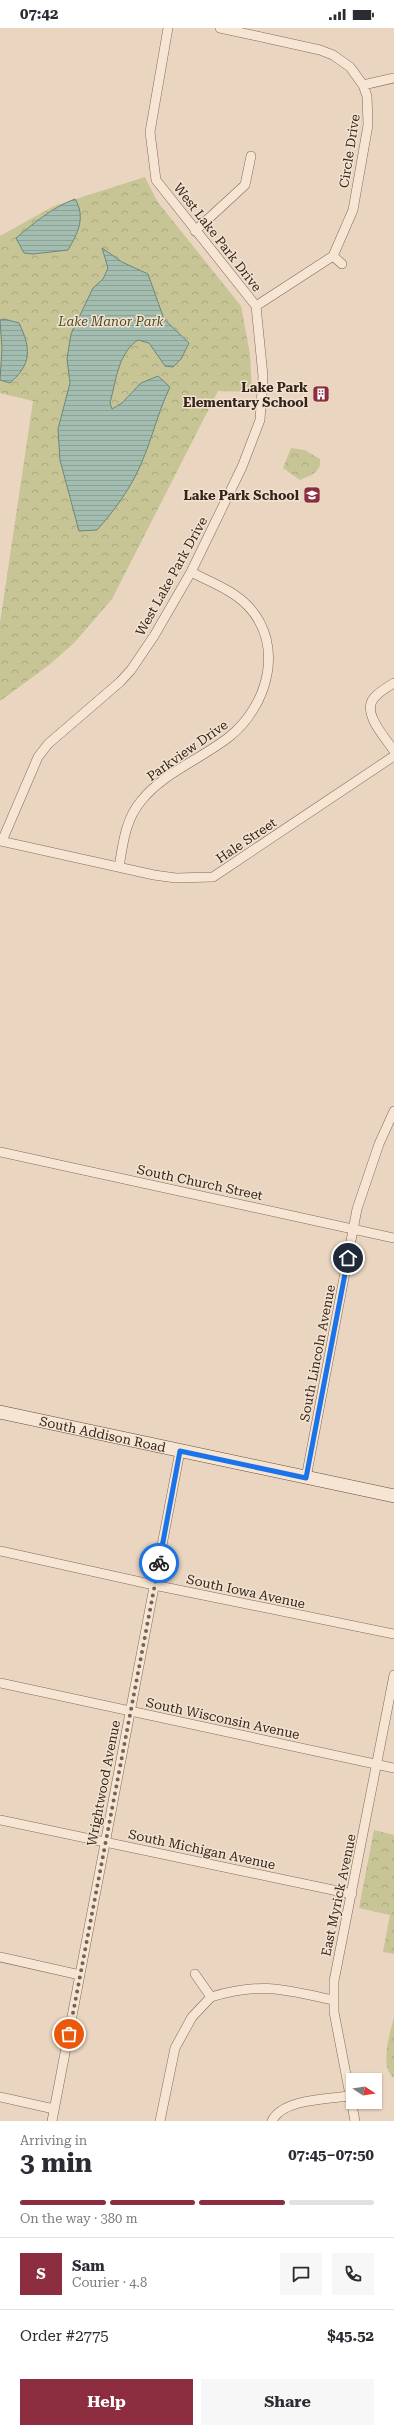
<!DOCTYPE html>
<html lang="en">
<head>
<meta charset="utf-8">
<style>
  body { margin:0; font-family:"Roboto Serif",serif; background:#f7f7f7; color:#2b2b33; height:100vh; display:flex; flex-direction:column; font-size:15px; white-space:nowrap }
  * { box-sizing:border-box; margin:0 }
  p { font-size:13px; color:#7c7c81 }
  .icon { flex:none; width:22px; height:22px; fill:none; stroke:currentColor; stroke-width:2; stroke-linecap:round; stroke-linejoin:round }
  .map { position:relative; height:2093px; overflow:hidden }
  .sheet { display:flex; flex-direction:column; background:#fff; flex:1 }
  .sheet>* { flex:none }
  .needle { width:26px; rotate:102deg }
  .tools { position:absolute; left:346px; top:2045px; display:grid; gap:8px }
  .tools a { display:grid; place-items:center; width:36px; height:36px; border-radius:0px; background:#fff; box-shadow:0 1px 3px #0004; font-size:20px }
  .pin { position:absolute; display:grid; place-items:center; width:34px; height:34px; color:#fff; margin:-17px; border:2px solid #fff; border-radius:50%; box-shadow:0 1px 4px #0007 }
  .courier { position:absolute; display:grid; place-items:center; width:40px; height:40px; margin:-20px; border:3px solid #1a73e8; border-radius:50%; background:#fff; color:#222; box-shadow:0 1px 5px #0007 }
  .overview em { font-style:normal; font-weight:700 }
  .overview div { display:flex; flex-direction:column-reverse }
  .overview { display:flex; align-items:center; justify-content:space-between; height:68px; padding:0 20px }
  h1 { font-size:26px; font-weight:700; line-height:30px }
  .bar { display:grid; grid-template-columns:repeat(4,1fr); gap:6px 4px; align-content:center; height:48px; padding:0 20px }
  .bar i { height:5px; border-radius:3px; background:#e1e1e2 }
  .bar .selected { background:#8c2e40 }
  .bar p { grid-column:span 4 }
  .line { display:flex; align-items:center; gap:10px; padding:0 20px; border-top:1px solid #e1e1e2 }
  .line div { flex:1 }
  .round { display:grid; place-items:center; flex:none; width:42px; height:42px; border-radius:0px; background:#f7f7f7 }
  .button { display:flex; gap:8px; margin-top:auto; padding:8px 20px }
  .button a { flex:1; height:46px; border-radius:0px; background:#8c2e40; color:#fff; font-size:16px; font-weight:700; line-height:46px; text-align:center }
  .button a+a { background:#f7f7f7; color:#2b2b33 }
  .status { display:flex; justify-content:space-between; align-items:center; height:28px; padding:0 20px; background:#fff; direction:ltr }
  .status svg { height:11px; fill:currentColor }
  .map>svg:first-child { display:block }
  .forest { fill:url(#forest-crowns) }
  .water { fill:url(#water-rules); stroke:#6b897c }
  .lines { fill:none; stroke-linecap:round; stroke-linejoin:round }
  .street-casing { stroke:#82685a; stroke-width:10 }
  .secondary-casing { stroke:#64493d; stroke-width:14 }
  .street { stroke:#f6e5d3; stroke-width:9 }
  .secondary { stroke:#f6e5d3; stroke-width:13 }
  .done { stroke:#736256; stroke-width:4; stroke-dasharray:0 7.2 }
  .route { stroke:#1a73e8; stroke-width:5 }
  .labels { text-anchor:middle; stroke-width:3; stroke-linejoin:round; paint-order:stroke }
  .street-label { font-size:13px; fill:#33241d; stroke:#f2e2cf }
  .park-label { font-size:13px; font-style:italic; fill:#4b4e25; stroke:#f2e2cf }
  .poi-label { font-size:13px; font-weight:bold; fill:#33241d; stroke:#f2e2cf; text-anchor:end }
</style>
</head>
<body>
<div class="status"><b>07:42</b><svg viewBox="0 0 49 12"><path d="M0 12V9h3v3zM5 12V6h3v6zM10 12V3h3v9zM15 12V0h3v12zM26 1h20v11H26zM47 4h2v5h-2z"/></svg></div>
<div class="map">
<svg width="394" height="2093" viewBox="0 0 394 2093">
  <defs>
    <pattern id="forest-crowns" width="20" height="18" patternUnits="userSpaceOnUse"><rect width="20" height="18" fill="#c7c495"/><path d="M2 6a3 3 0 1 1 6 0M12 15a3 3 0 1 1 6 0" fill="none" stroke="#aba880"/></pattern>
    <pattern id="water-rules" width="6" height="5" patternUnits="userSpaceOnUse"><rect width="6" height="5" fill="#a3bdb0"/><path d="M0 2.5h6" fill="none" stroke="#8da297"/></pattern>
  </defs>
  <rect width="100%" height="100%" fill="#ead6c0"/>
  <!-- forest -->
  <path class="forest" d="M145,149L157,173L241,278L250,326L252,364L218,363L112,571L74,615L49,637L0,673V595L33,373L0,365V208L54,178Z
    M291,420L305,422L320,431C322,444 310,448 300,452L283,440Z
    M374,1802L394,1807V1926L383,1924L390,1887L359,1880Z
    M394,1990V2050C379,2040 390,2004 394,1990Z"/>
  <!-- water -->
  <path class="water" d="M75,171C86,189 78,205 68,222L33,226L24,225L16,210C34,195 53,179 75,171Z
    M102,220L122,234L148,246L164,291L189,315L181,331L173,339L165,338L149,315L138,312C118,325 116,353 110,375L112,381L122,375L141,355L158,348L170,359C158,384 152,411 141,436C131,460 114,483 97,502L79,503L60,432L58,401L70,355L67,331L71,306L93,260L103,251L108,240Z
    M4,291L19,295C31,320 32,336 10,355L0,352L2,321L0,292Z"/>
  <g class="lines">
    <!-- street casing -->
    <g class="street-casing">
      <path id="street" d="M220,0L320,22L333,27L350,39L363,57L367,68L368,97L353,182L333,228L256,278
        M363,57L394,50
        M195,203L245,157L251,128
        M333,228L342,236
        M394,655C387,659 379,664 374,670C361,685 386,710 394,723
        M0,813L154,847L176,850L213,849L394,728
        M2,813L38,729L48,716L120,654L131,642L154,608L191,544L242,439L260,392L263,348L256,278L156,152L150,104L168,0
        M119,839C123,816 125,792 141,773C163,745 201,731 229,709C268,678 285,617 248,578C233,562 210,554 191,544
        M0,1124L394,1210
        M306,1450L357,1181L379,1116L394,1083
        M0,1523L154,1557L394,1606
        M0,1655L394,1740
        M0,1792L352,1866
        M0,1929L80,1947
        M195,1946L211,1969C262,1954 282,1961 333,1972
        M0,2069L54,2081
        M52,2093L180,1423
        M160,2093L175,2020L192,1989L211,1969
        M272,2093C282,2071 328,2071 349,2068
        M355,2093L334,1984V1953L394,1647"/>
    </g>
    <!-- secondary casing -->
    <g class="secondary-casing">
      <g id="secondary">
        <path id="s1" d="M0,1384L394,1468"/>
      </g>
    </g>
    <!-- street -->
    <use href="#street" class="street"/>
    <!-- secondary -->
    <use href="#secondary" class="secondary"/>
  </g>
  <g class="lines">
    <!-- done -->
    <path class="done" d="M69,2006L159,1535"/>
    <!-- route -->
    <path class="route" d="M159,1535L180,1423L306,1450L348,1230"/>
  </g>
  <!-- icons -->
  <defs>
    <g id="building-square" transform="scale(0.9)"><rect x="-9" y="-9" width="18" height="18" rx="4" fill="#8c2e40" stroke="#f2e2cf"/><path d="M-4-6H4V6H1V3H-1V6H-4ZM-2.5-4.3h1.7v1.8h-1.7ZM.8-4.3h1.7v1.8H.8ZM-2.5-1h1.7V.8h-1.7ZM.8-1h1.7V.8H.8Z" fill="#fff"/></g>
    <g id="school-square" transform="scale(0.9)"><rect x="-9" y="-9" width="18" height="18" rx="4" fill="#8c2e40" stroke="#f2e2cf"/><path d="M0-5L7-2L0 1L-7-2ZM-4 1L0 2.5L4 1V4Q0 6-4 4Z" fill="#fff"/></g>
  </defs>
  <g fill-rule="evenodd">
    <use href="#building-square" x="321" y="366"/>
    <use href="#school-square" x="312" y="467"/>
  </g>
  <g class="labels">
    <!-- street labels -->
    <g class="street-label">
      <text transform="translate(349 123) rotate(-81)" y="5">Circle Drive</text>
      <text transform="translate(218 209) rotate(52)" y="5">West Lake Park Drive</text>
      <text transform="translate(171 548) rotate(-61)" y="5">West Lake Park Drive</text>
      <text transform="translate(187 722) rotate(-35)" y="5">Parkview Drive</text>
      <text transform="translate(246 812) rotate(-34)" y="5">Hale Street</text>
      <text transform="translate(200 1154) rotate(12)" y="5">South Church Street</text>
      <text transform="translate(317 1325) rotate(-79)" y="5">South Lincoln Avenue</text>
      <text dy="5" stroke="none"><textPath href="#s1" startOffset="105">South Addison Road</textPath></text>
      <text transform="translate(246 1563) rotate(12)" y="5">South Iowa Avenue</text>
      <text transform="translate(223 1690) rotate(12)" y="5">South Wisconsin Avenue</text>
      <text transform="translate(103 1755) rotate(-79)" y="5">Wrightwood Avenue</text>
      <text transform="translate(202 1821) rotate(12)" y="5">South Michigan Avenue</text>
      <text transform="translate(338 1867) rotate(-78)" y="5">East Myrick Avenue</text>
    </g>
    <!-- park labels -->
    <g class="park-label">
      <text x="111" y="298">Lake Manor Park</text>
    </g>
    <!-- poi labels -->
    <g class="poi-label">
      <text x="308" y="364">Lake Park<tspan x="308" dy="15">Elementary School</tspan></text>
      <text x="299" y="472">Lake Park School</text>
    </g>
  </g>
</svg>
<div class="tools">
<a><svg class="needle" viewBox="-14 -14 28 28"><path d="M0-13l5 13h-10z" fill="#e53935"/><path d="M0 13l5-13h-10z" fill="#7c7c81"/></svg></a>
</div>
<div class="pin" style="left:69px;top:2006px;background:#ea580c"><svg class="icon" aria-label="bag" viewBox="0 0 24 24"><path d="M5 8h14l-1 12H6zM9 8a3 3 0 0 1 6 0"/></svg></div>
<div class="pin" style="left:348px;top:1230px;background:#1f2937"><svg class="icon" aria-label="home" viewBox="0 0 24 24"><path d="M3 11l9-7 9 7M6 9v11h12V9"/></svg></div>
<div class="courier" style="left:159px;top:1535px"><svg class="icon" aria-label="bike" viewBox="0 0 24 24"><circle cx="6" cy="16" r="4"/><circle cx="18" cy="16" r="4"/><path d="M6 16l4-8h5l3 8M10 8l3 8H6M13 5h3"/></svg></div>
</div>
<section class="sheet">
<div class="overview"><div><h1>3 min</h1><p>Arriving in</p></div><em>07:45–07:50</em></div>
<div class="bar"><i class="selected"></i><i class="selected"></i><i class="selected"></i><i></i><p>On the way · 380 m</p></div>
<div class="line" style="height:72px"><b class="round" style="background:#8c2e40;color:#fff">S</b><div><b>Sam</b><p>Courier · 4.8</p></div><a class="round"><svg class="icon" aria-label="chat" viewBox="0 0 24 24"><path d="M4 5h16v11H9l-5 4z"/></svg></a><a class="round"><svg class="icon" aria-label="phone" viewBox="0 0 24 24"><path d="M5 4h4l2 5-3 2q2 4 5 5l2-3 5 2v4C11 20 4 13 5 4z"/></svg></a></div>
<div class="line" style="height:52px"><div>Order #2775</div><b>$45.52</b></div>
<div class="button"><a>Help</a><a>Share</a></div>
</section>
</body>
</html>
